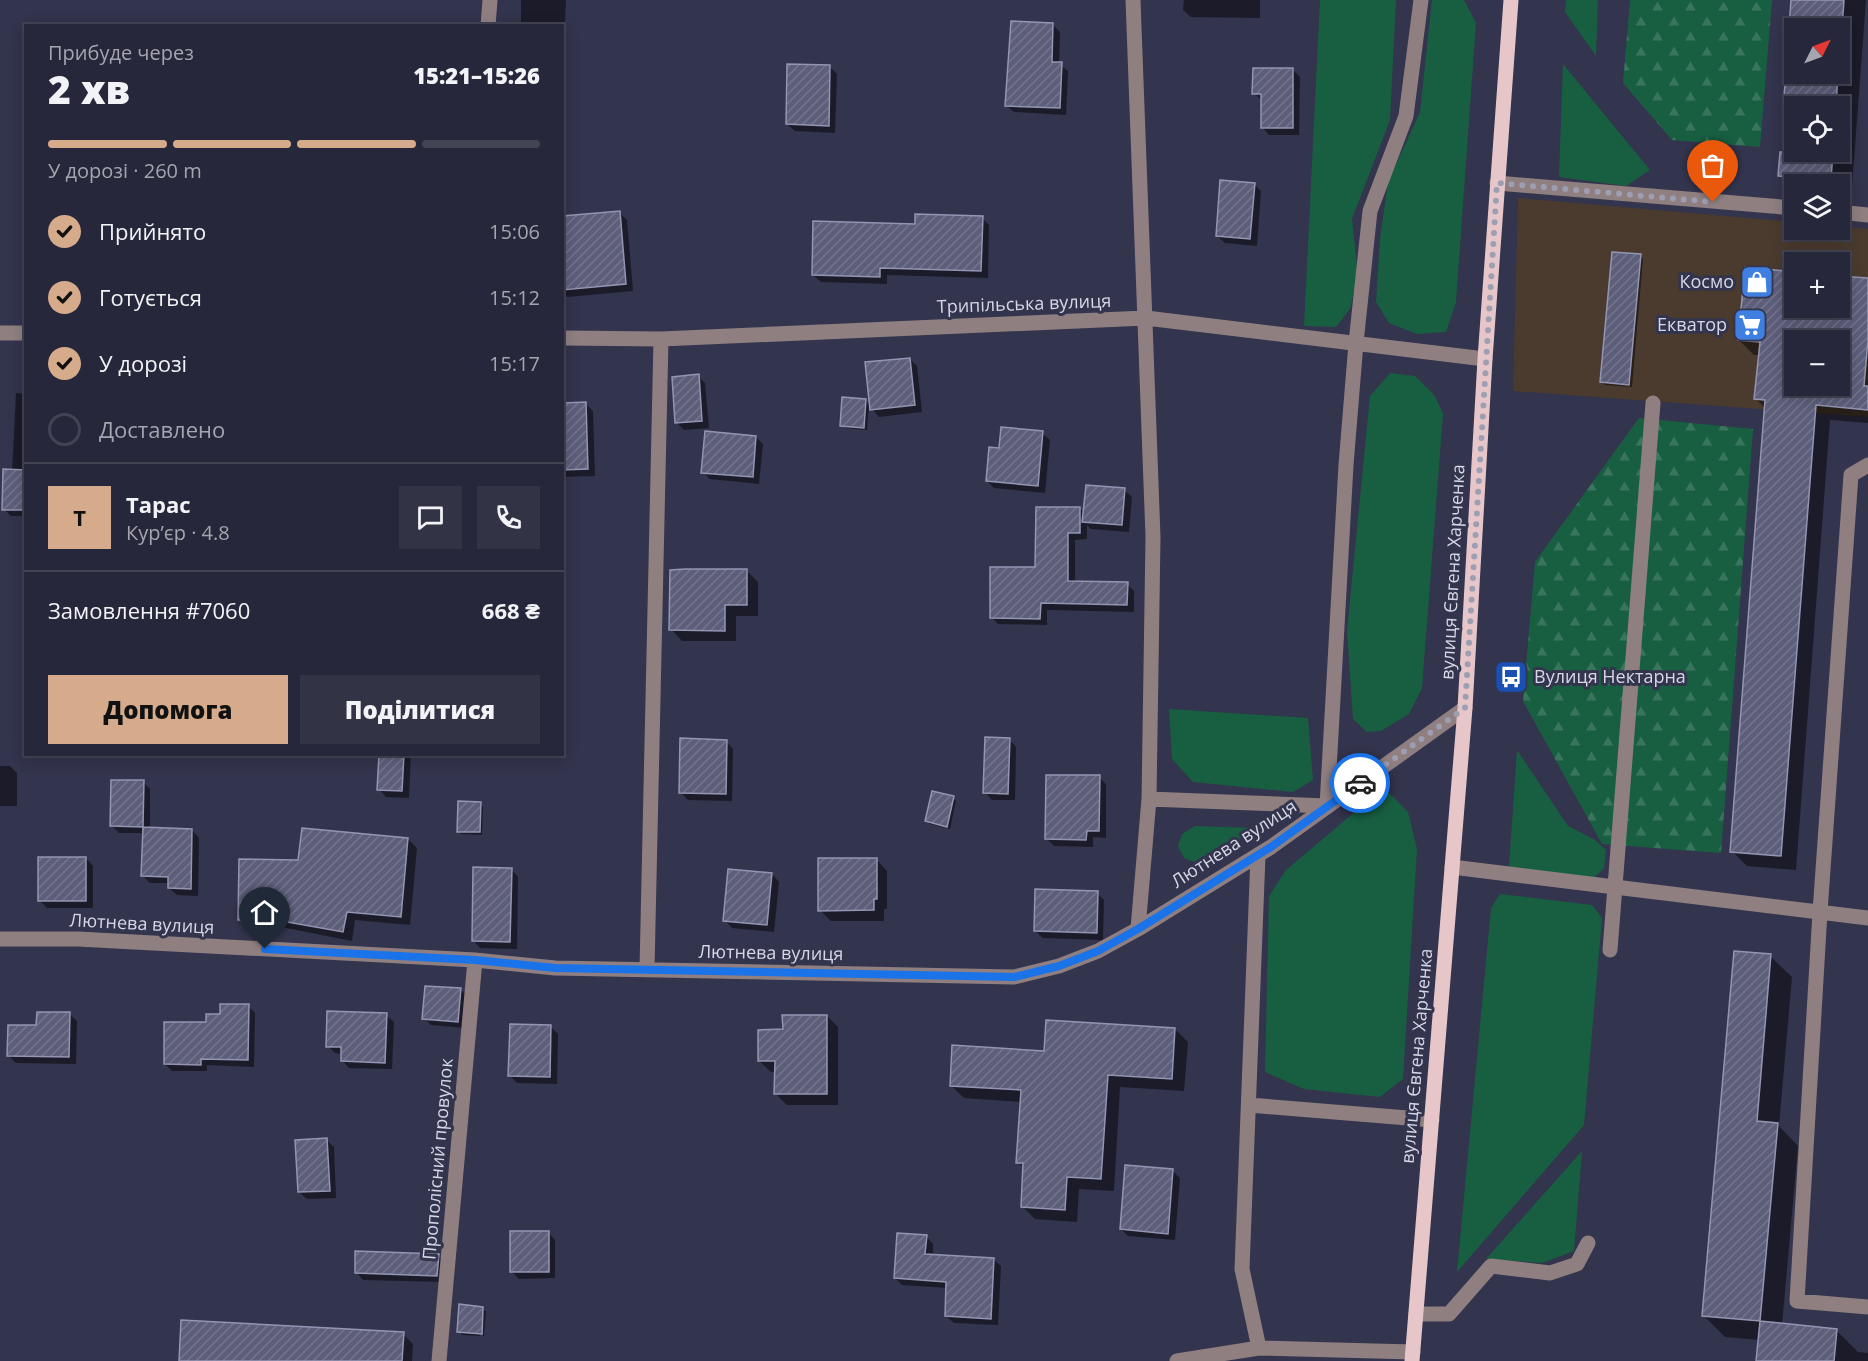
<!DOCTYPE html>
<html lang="uk">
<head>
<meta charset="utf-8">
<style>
  body { margin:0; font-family:"Open Sans",sans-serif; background:#323345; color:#f1f3f6; height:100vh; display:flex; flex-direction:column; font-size:22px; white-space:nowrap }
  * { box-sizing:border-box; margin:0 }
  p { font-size:20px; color:#a4a5af }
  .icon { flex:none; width:33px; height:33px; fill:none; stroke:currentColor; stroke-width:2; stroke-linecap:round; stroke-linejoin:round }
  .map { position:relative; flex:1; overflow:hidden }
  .drawer { position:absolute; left:24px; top:24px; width:540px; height:732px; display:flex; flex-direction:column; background:#26273a; border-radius:0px; box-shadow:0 3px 15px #0003,0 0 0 2px #424454 }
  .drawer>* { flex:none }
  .needle { width:39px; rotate:48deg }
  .tools { position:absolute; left:1784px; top:18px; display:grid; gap:12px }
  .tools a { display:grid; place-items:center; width:66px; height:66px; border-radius:0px; background:#26273a; box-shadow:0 3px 15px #0003,0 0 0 2px #424454; font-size:30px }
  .pin { position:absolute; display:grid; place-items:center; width:51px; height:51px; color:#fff; margin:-62px -26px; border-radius:50% 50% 50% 0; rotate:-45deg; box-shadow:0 0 6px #0007 }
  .pin .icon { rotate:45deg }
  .courier { position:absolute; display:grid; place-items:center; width:60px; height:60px; margin:-30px; border:4px solid #1a73e8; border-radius:50%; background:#fff; color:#222; box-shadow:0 2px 8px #0007 }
  .summary em { font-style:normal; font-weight:800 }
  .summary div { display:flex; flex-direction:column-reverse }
  .summary { display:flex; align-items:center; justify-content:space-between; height:102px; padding:0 24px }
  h1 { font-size:39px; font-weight:800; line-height:45px }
  .bar { display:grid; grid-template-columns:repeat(4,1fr); gap:9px 6px; align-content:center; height:72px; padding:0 24px }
  .bar i { height:8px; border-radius:4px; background:#424454 }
  .bar .on { background:#d6ab8b }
  .bar p { grid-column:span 4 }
  .line { display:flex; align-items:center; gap:15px; padding:0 24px; border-top:2px solid #424454 }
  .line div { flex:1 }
  .round { display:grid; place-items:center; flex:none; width:63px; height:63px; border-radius:0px; background:#323345 }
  ol { padding:0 24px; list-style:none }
  li { display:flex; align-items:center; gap:18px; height:66px }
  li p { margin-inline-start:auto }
  li .icon { padding:6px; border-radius:50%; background:#d6ab8b; color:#111; stroke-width:4 }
  li:last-child { color:#a4a5af }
  li i { width:33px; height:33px; border:3px solid #424454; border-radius:50% }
  .primary-button { display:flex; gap:12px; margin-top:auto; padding:12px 24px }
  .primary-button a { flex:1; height:69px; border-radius:0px; background:#d6ab8b; color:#111; font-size:24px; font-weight:800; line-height:69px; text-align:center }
  .primary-button a+a { background:#323345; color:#f1f3f6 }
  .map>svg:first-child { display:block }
  .commercial { fill:#4a3b2e; fill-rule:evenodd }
  .grass { fill:#185f42 }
  .forest { fill:url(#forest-firs) }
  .shadow { fill:#0007; fill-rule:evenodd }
  .building { fill:url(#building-hatch); stroke:#9395b3; stroke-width:1.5; fill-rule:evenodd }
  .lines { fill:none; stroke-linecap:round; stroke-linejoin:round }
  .minor { stroke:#8f7f80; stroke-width:15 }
  .major { stroke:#e7c6c9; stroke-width:15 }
  .done { stroke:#9d9eb1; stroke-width:6; stroke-dasharray:0 10.8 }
  .route { stroke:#1a73e8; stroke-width:8 }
  .labels { text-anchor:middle; stroke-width:6; stroke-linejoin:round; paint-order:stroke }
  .poi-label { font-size:18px; fill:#d6d7e7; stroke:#33344d; text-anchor:end }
  .street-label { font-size:18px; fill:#d6d7e7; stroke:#33344d }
</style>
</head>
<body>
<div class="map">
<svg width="1868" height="1361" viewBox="0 0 1868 1361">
  <defs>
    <pattern id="forest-firs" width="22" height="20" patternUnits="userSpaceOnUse" patternTransform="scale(1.5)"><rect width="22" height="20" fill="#185f42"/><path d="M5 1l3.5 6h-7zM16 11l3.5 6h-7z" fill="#39755d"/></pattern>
    <pattern id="building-hatch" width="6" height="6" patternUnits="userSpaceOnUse" patternTransform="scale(1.5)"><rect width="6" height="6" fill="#5d5e7a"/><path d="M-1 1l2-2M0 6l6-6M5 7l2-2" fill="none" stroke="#74748d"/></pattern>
  </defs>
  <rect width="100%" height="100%" fill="#33344d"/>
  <!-- commercial -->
  <path class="commercial" d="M1518,198L1794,222V230H1839V226L1868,229V417L1513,391ZM1794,262H1839V308H1794ZM1794,340H1839V386H1794Z"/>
  <!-- grass -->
  <path class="grass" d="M1320,0H1396L1390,120L1352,219L1358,276L1350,309L1336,327L1304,326Z
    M1432,0H1464L1476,23L1456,302L1446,332L1417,334L1389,323L1376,302L1380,239L1388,182L1420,112Z
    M1566,0H1598L1596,56L1565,12Z
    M1563,64L1650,170L1626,186L1559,177Z
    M1390,373L1415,376L1435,396L1443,414L1422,688L1409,714L1381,731L1367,732L1353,719L1347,631L1370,396Z
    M1169,709L1308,718L1313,780L1293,792L1193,782L1172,759Z
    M1517,750L1568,826L1595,840L1606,850L1604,868L1593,879L1509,867Z
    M1389,793L1408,812L1417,849L1403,1079L1380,1097L1304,1089L1265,1072L1269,896L1286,870L1375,795Z
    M1195,826L1255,828L1207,863H1197L1184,858L1178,846L1182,834Z
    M1500,894L1592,905L1602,918L1584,1125L1457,1272L1491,908Z
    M1582,1151L1574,1251L1542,1263L1486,1259Z"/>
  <!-- forest -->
  <path class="forest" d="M1630,0H1772L1760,147L1672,140L1623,83Z
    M1639,418L1753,429L1721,853L1602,844L1523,701L1535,562Z"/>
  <!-- shadow -->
  <path class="shadow" d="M521,0H566L563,61L562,26H521Z
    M1184,0H1260V18L1191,17L1183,10Z
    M1792,0H1866L1851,200L1839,199V184H1794V189L1780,175ZM1794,28H1839V74H1794ZM1794,106H1839V152H1794Z
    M437,22L473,24L475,26H437Z
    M1053,25L1060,32L1059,64L1068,71L1066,115L1014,112L1006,105Z
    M830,67L837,74L835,133L795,131L787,124Z
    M1293,70L1300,77L1299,135H1269L1262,127L1261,100L1254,93Z
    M1254,184L1261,191L1257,246L1225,243L1217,236Z
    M619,212L627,220L633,291L567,297L562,293V217Z
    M982,218L989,225L988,278L887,275V284L821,282L813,275L916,225Z
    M1640,256L1643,259L1632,387L1605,385L1602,382Z
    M1794,273V308H1839V277L1868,280V423L1830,420L1796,870L1747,866L1732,851L1766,409L1756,399L1760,355H1754L1739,340ZM1794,340H1839V386H1794Z
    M910,359L917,366L922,412L879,417L872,409Z
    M698,376L705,383L709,428L684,430L677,423Z
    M16,393L26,394V516H11L4,509L12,471Z
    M866,401L869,404L867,430L845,428L842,425Z
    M562,404H586L593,411L595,476L562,477Z
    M1042,433L1050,440L1045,493L994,488L987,481L1001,449Z
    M756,437L763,444L759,484L710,479L703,472Z
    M1124,490L1132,497L1129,532L1091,529L1087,525V539L1075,540V582L1127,584L1134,591V612L1047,610V625L998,624L991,617L1037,569L1080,509L1085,513Z
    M747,571L758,582V616H736V641H682L671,629Z
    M1009,739L1016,747L1015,800H992L985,792Z
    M726,741L733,749L732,801L688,800L680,792Z
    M380,754H411L409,798L386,797L379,789Z
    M0,766H10L17,773V806H0Z
    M1099,777L1106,784V838L1093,837V847L1054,846L1046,838Z
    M143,782L150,789V829L192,830L199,838L198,896L177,895L169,888L170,883H150L143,876L144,833H119L112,826Z
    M953,798L956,801L950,829L930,824L927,821Z
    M480,804L483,807L482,835L461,834L458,831Z
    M408,839L417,848L410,925L355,920L352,941L286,928H249L240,919L299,861Z
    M86,858L93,866V908H47L40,901Z
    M876,859L887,871V909H884V921H831L820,910Z
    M511,869L518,877L517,949L480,948L473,940Z
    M772,874L779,882L774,932L732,928L725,920Z
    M1097,893L1104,900L1103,940L1043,938L1035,931Z
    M1770,956L1792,977L1779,1126L1798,1146L1782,1325L1836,1330L1858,1352L1868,1353V1361H1758L1760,1340L1725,1337L1704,1316Z
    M461,990L468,997L465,1028L431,1025L424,1018Z
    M248,1006L255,1013L254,1067L207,1065V1071H172L165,1064L208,1023Z
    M69,1014L77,1021L76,1064L16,1063L9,1056Z
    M386,1015L394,1022L392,1069L349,1068L342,1060V1054L335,1053L328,1046Z
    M827,1016L838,1027V1105H787L776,1094V1072H771L759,1061L784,1031Z
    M551,1027L558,1034L557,1084L517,1083L510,1076Z
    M1175,1029L1188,1042L1184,1091L1120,1087L1114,1191L1079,1189L1077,1222L1035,1219L1022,1206L1025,1169L1018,1162L1021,1102L964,1098L951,1085Z
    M326,1140L334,1147L336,1198L307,1199L299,1192Z
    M1173,1171L1180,1178L1175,1240L1128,1236L1121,1229Z
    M548,1232L555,1240V1278L519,1279L511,1271Z
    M926,1236L933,1244V1256L993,1259L1001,1266L998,1325L954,1323L946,1316L948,1288L902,1285L895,1278Z
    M438,1256L445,1263L444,1282L363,1280L356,1272Z
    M460,1306L483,1309H481L480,1336L462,1335L459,1331Z
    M484,1310L486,1311L484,1336H483Z
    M403,1334L413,1344L412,1361H181Z"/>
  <!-- building -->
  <path class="building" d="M1791,0H1844L1842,28H1789Z
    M1011,21L1053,23L1052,62H1062L1060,108L1005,106Z
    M787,64L830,65L829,126L786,124Z
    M1253,68H1293V128H1261V94H1252Z
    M1786,74H1838L1836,106H1783Z
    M1780,152H1833L1831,179L1778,176Z
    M1220,180L1255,183L1250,239L1216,236Z
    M620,211L626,284L562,290V216Z
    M915,214L983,216L981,271L880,268V277L812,275L813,221L915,224Z
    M1612,252L1641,254L1629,385L1600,382Z
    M1745,267L1794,272V308H1839V276L1868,278V340L1864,386H1868V410L1816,405L1781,856L1730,852L1765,400L1754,399L1760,342L1738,340ZM1794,340H1839V386H1794Z
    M910,358L915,405L870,410L865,362Z
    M699,374L702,421L675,423L672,377Z
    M842,397L866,399L864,428L840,426Z
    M586,402L588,469L562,470V403Z
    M1001,427L1043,431L1038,486L986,481L989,447L999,448Z
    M705,431L756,436L753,477L701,473Z
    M3,469L26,470V510H2Z
    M1086,485L1125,488L1122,525L1082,522Z
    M1036,507H1080V533H1068V581L1128,582L1127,605L1041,603L1040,619L990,618V567H1035Z
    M685,569H747V605H725V631L669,630L670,570Z
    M985,737L1010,738L1008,794L983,793Z
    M680,738L727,740L726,794L679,793Z
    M379,754H404L402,791L377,790Z
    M1046,775H1100L1099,831H1087L1086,840L1045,839Z
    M111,780H144L143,827L110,826Z
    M932,791L954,796L947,827L925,821Z
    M458,801L481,802L480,832H457Z
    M143,827L192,829L191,889L168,888V877L141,876Z
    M302,828L408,838L401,917L347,912L343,932L276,920H238L239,859L298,860Z
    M38,857H86V901H38Z
    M818,858H877V899H874V910L818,911Z
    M473,867L512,868L510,942L472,941Z
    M728,869L772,873L767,925L723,921Z
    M1035,889L1098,891L1097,933L1034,931Z
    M1734,951L1771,954L1757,1121L1778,1123L1760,1321L1702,1316Z
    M425,986L461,988L458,1022L422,1019Z
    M220,1004H249L248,1060L201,1059V1065L164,1064V1022H206V1014H220Z
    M327,1011L387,1013L385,1063L341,1061V1047H326Z
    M37,1012H70L69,1057L7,1056L8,1025H36Z
    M782,1015H827V1094H774L775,1061H758V1030L783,1029Z
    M1046,1020L1175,1028L1172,1079L1108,1075L1101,1179L1067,1177L1065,1210L1021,1207L1023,1163H1016L1021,1090L950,1086L952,1045L1044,1051Z
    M510,1024L551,1025L550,1077L508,1076Z
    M327,1138L330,1191L298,1192L295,1140Z
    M1125,1165L1173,1169L1168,1234L1120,1229Z
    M510,1231H549V1272H510Z
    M897,1233L927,1235L925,1254L994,1258L991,1319L945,1316L946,1282L894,1278Z
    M355,1251L439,1254L437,1276L355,1273Z
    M459,1304L483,1307L482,1334L457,1332Z
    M181,1320L404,1332L402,1361H179Z
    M1760,1321L1837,1329L1834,1361H1756Z"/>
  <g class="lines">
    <!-- minor -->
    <path class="minor" d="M1133,0L1153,537L1149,799L1138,929
      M488,26L490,0
      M1497,183L1794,208
      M1839,212L1868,215
      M0,333H26
      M562,338L661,339L1146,318L1485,359
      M1868,465L1851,475L1820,912L1797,1301L1868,1307
      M1149,799L1327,806L1346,465L1356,343L1370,211L1406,116L1421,0
      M1258,855L1242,1269L1259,1348L1413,1352
      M1452,867L1868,918
      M0,939H78L475,960L555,968L1014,977L1059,966L1098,951L1138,929L1271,847L1465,708
      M1610,950L1653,403
      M647,969L661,339
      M1249,1105L1432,1120
      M1416,1314H1449L1491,1266L1550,1273L1577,1264L1588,1243
      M439,1361L475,960
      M1177,1361L1259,1348"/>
    <!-- major -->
    <path class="major" d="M1412,1361L1465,708L1485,359L1511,0"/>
  </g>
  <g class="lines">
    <!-- done -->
    <path class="done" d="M1360,783L1465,708L1497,183L1713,202"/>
    <!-- route -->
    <path class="route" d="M265,949L475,960L555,968L1014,977L1059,966L1098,951L1138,929L1271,847L1360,783"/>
  </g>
  <!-- icons -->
  <defs>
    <g id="shop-square" transform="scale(1.725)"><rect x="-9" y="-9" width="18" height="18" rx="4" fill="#3f7fe0" stroke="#33344d"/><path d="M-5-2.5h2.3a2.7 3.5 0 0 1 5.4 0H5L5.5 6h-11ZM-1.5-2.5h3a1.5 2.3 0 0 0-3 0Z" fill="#fff"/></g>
    <g id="supermarket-square" transform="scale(1.725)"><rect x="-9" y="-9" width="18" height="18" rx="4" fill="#3f7fe0" stroke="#33344d"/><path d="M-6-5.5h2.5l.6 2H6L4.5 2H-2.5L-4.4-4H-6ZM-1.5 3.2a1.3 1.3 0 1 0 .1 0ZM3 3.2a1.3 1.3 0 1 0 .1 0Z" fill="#fff"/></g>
    <g id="bus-square" transform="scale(1.725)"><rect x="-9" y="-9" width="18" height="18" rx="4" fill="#1a4fb4" stroke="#33344d"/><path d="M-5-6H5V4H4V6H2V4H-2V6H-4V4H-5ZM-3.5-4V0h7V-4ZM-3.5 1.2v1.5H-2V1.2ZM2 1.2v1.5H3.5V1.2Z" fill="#fff"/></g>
  </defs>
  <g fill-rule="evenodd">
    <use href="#shop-square" x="1757" y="282"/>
    <use href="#supermarket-square" x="1750" y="325"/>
    <use href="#bus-square" x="1511" y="677"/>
  </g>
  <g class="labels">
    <!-- poi labels -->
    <g class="poi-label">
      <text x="1734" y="288">Космо</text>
      <text x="1727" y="331">Екватор</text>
      <text x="1534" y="683" text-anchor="start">Вулиця Нектарна</text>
    </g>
    <!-- street labels -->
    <g class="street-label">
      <text transform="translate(1024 304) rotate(-2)" y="6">Трипільська вулиця</text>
      <text transform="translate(1453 572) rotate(-87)" y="6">вулиця Євгена Харченка</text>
      <text transform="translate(1234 844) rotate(-33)" y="6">Лютнева вулиця</text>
      <text transform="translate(142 924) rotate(3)" y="6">Лютнева вулиця</text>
      <text transform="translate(771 953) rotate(1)" y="6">Лютнева вулиця</text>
      <text transform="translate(1417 1056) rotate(-85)" y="6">вулиця Євгена Харченка</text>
      <text transform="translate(438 1159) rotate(-85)" y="6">Прополісний провулок</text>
    </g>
  </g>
</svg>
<div class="tools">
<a><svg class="needle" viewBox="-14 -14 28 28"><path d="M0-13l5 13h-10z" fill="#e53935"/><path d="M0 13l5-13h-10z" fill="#a4a5af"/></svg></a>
<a><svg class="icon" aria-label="locate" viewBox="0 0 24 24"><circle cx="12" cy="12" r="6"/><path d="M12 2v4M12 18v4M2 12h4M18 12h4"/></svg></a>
<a><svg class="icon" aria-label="layers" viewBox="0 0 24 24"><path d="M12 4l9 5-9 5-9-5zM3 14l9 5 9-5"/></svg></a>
<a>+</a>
<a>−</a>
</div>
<div class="pin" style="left:1713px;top:202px;background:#ea580c"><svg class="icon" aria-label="bag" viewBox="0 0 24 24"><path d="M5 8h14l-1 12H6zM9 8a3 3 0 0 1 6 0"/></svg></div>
<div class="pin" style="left:265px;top:949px;background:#1f2937"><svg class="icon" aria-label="home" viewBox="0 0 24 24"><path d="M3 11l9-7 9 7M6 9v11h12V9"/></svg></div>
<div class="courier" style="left:1360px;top:783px"><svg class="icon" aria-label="car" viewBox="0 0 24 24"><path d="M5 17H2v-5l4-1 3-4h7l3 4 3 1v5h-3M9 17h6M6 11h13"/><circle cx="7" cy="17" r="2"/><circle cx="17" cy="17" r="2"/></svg></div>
<section class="drawer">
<div class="summary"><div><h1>2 хв</h1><p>Прибуде через</p></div><em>15:21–15:26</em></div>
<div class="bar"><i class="on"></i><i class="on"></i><i class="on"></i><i></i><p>У дорозі · 260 m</p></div>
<ol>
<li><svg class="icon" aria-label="check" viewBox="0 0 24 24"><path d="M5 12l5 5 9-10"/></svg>Прийнято<p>15:06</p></li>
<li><svg class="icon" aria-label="check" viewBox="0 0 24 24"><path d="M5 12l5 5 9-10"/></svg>Готується<p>15:12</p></li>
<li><svg class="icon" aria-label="check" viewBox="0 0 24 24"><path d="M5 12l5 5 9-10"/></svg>У дорозі<p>15:17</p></li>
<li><i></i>Доставлено</li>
</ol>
<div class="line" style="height:108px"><b class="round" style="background:#d6ab8b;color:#111">Т</b><div><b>Тарас</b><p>Кур’єр · 4.8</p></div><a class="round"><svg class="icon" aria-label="chat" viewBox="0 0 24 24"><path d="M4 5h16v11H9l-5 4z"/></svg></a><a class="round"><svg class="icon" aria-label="phone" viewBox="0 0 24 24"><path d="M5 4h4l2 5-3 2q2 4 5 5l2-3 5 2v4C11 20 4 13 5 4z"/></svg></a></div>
<div class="line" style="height:78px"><div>Замовлення #7060</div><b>668 ₴</b></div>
<div class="primary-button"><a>Допомога</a><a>Поділитися</a></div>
</section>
</div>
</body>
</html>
